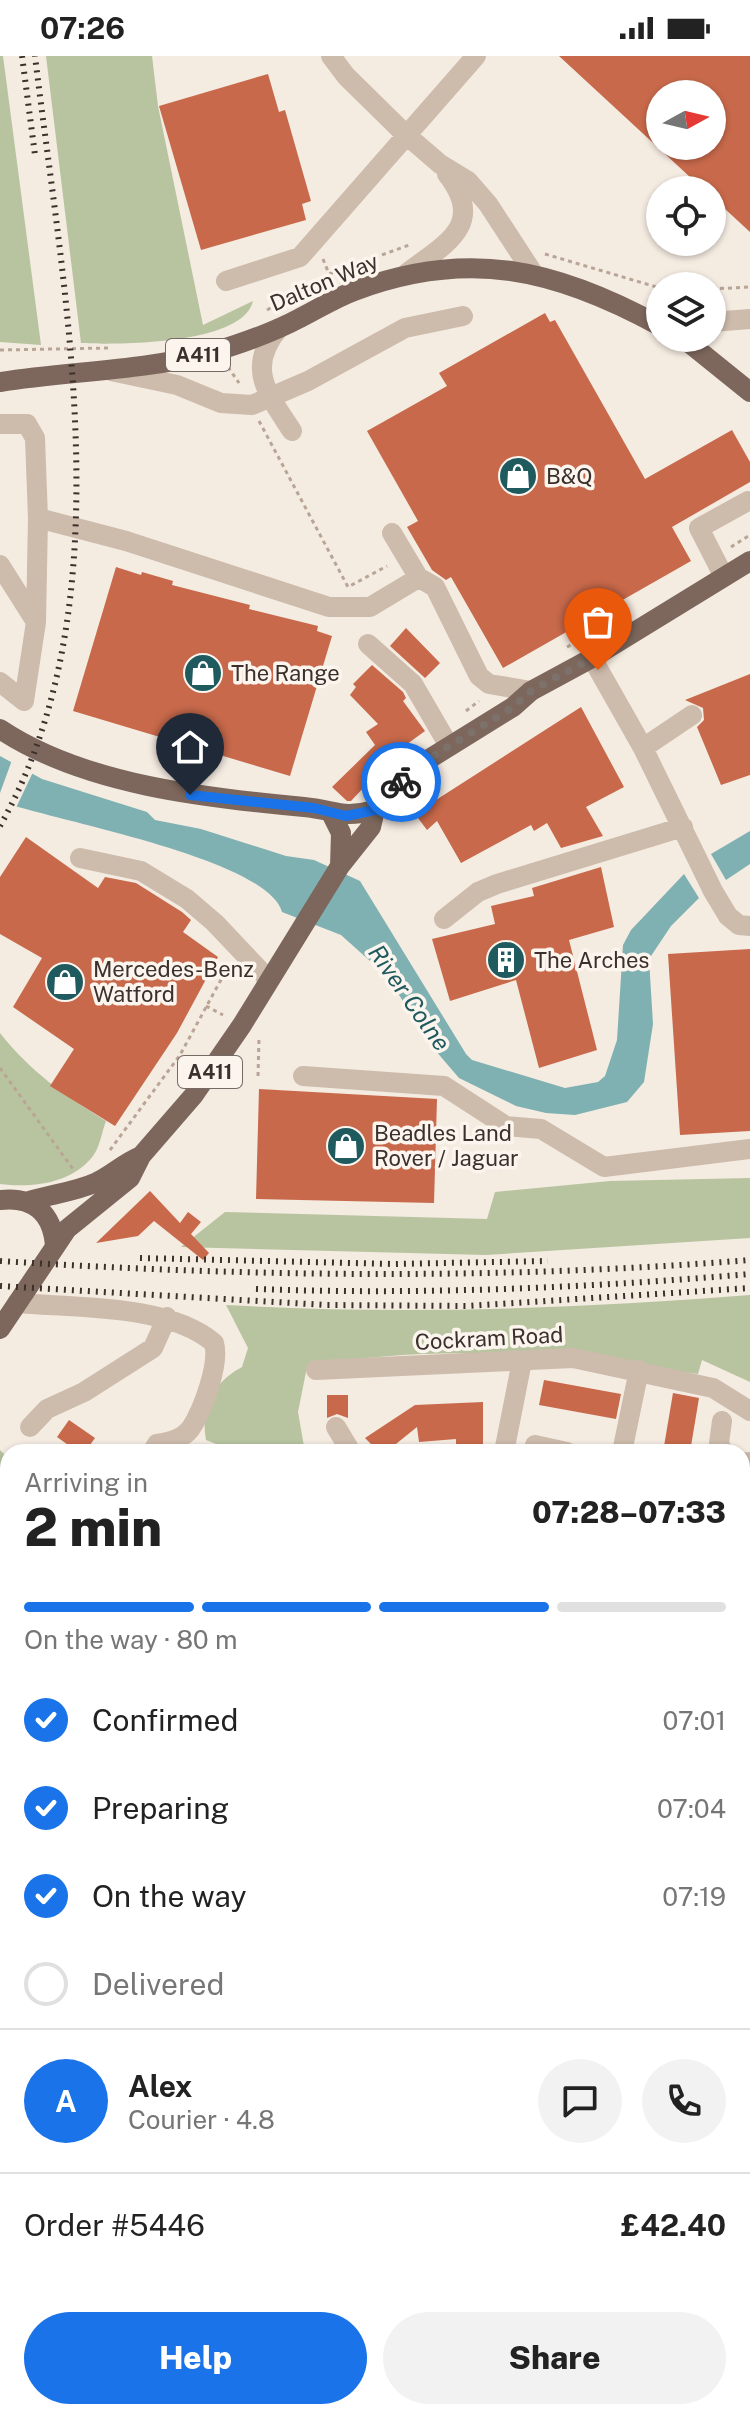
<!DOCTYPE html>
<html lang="en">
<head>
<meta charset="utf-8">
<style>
  body { margin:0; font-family:"Public Sans",sans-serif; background:#f2f2f2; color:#222; height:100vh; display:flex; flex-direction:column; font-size:30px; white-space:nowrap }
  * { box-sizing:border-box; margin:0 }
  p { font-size:26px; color:#767676 }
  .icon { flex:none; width:44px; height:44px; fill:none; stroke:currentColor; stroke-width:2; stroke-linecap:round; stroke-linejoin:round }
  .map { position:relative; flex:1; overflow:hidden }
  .details { position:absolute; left:0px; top:1388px; width:750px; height:976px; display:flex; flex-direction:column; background:#fff; border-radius:24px 24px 0 0; box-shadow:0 2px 6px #0004 }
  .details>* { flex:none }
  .needle { width:52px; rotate:82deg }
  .tools { position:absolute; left:646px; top:24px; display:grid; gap:16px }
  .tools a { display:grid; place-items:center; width:80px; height:80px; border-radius:50%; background:#fff; box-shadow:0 2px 6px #0004; font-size:40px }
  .pin { position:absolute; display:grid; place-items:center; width:68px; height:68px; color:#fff; margin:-82px -34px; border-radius:50% 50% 50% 0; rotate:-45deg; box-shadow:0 0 8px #0007 }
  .pin .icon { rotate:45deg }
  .courier { position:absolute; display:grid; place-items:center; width:80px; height:80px; margin:-40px; border:6px solid #1a73e8; border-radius:50%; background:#fff; color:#222; box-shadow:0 2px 10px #0007 }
  .overview em { font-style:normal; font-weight:800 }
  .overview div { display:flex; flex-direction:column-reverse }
  .overview { display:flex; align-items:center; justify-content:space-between; height:136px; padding:0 24px }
  h1 { font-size:52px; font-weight:800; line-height:60px }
  .bar { display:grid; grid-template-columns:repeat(4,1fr); gap:12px 8px; align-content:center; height:96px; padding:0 24px }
  .bar i { height:10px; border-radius:6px; background:#e0e0e0 }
  .bar .current { background:#1a73e8 }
  .bar p { grid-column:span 4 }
  .line { display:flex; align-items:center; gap:20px; padding:0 24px; border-top:2px solid #e0e0e0 }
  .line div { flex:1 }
  .round { display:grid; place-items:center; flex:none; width:84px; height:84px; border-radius:42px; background:#f2f2f2 }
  ol { padding:0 24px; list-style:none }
  li { display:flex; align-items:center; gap:24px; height:88px }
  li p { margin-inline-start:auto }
  li .icon { padding:8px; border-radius:50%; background:#1a73e8; color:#fff; stroke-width:4 }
  li:last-child { color:#767676 }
  li i { width:44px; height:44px; border:4px solid #e0e0e0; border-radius:50% }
  .button { display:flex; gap:16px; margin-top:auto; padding:16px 24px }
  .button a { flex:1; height:92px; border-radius:48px; background:#1a73e8; color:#fff; font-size:32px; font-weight:800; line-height:92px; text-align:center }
  .button a+a { background:#f2f2f2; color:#222 }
  .status { display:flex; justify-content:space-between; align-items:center; height:56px; padding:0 40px; background:#fff; direction:ltr }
  .status svg { height:22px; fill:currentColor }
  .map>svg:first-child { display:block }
  .green { fill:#b8c4a0 }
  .water { fill:#7fb0b2 }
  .pier { fill:#f4ebe1 }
  .building { fill:#c8694b; fill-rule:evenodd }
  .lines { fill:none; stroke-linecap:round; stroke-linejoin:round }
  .path { stroke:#b9a596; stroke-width:3; stroke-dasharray:4 4; stroke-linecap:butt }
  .minor { stroke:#cdbbac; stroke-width:20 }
  .major { stroke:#7d675c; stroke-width:20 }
  .rail { stroke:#3b302b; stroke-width:6; stroke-dasharray:2 6; stroke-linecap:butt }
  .done { stroke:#7c716b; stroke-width:8; stroke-dasharray:0 14.4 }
  .route { stroke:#1a73e8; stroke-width:10 }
  .labels { text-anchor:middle; stroke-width:7; stroke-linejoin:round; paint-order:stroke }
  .shield { fill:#fbf5ee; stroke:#756b66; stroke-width:2 }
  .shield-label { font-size:20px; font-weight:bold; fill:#3b302b }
  .street-label { font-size:22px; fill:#3b302b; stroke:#fbf5ee }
  .poi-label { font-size:22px; fill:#3b302b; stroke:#fbf5ee; text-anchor:start }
  .water-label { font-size:24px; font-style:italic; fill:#1f5a5e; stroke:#fbf5ee }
</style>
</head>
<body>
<div class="status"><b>07:26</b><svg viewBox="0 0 49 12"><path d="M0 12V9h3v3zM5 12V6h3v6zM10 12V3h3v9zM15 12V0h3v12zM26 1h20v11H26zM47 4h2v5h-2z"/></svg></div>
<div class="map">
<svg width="750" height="2364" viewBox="0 0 750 2364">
  <rect width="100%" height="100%" fill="#f4ebe1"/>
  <!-- green -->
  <path class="green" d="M0,0H3L41,289L0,286Z
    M46,0H152L158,50L203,269L253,245C243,289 116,289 81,287Z
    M0,977C31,1016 64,1039 106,1065C102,1075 100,1091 93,1100C71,1128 32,1132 0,1128Z
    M750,1122V1182L486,1199L181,1191L225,1156L487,1163L495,1136L610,1125Z
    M750,1239V1326L702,1304L698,1318C569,1299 436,1286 307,1311L298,1356L305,1396H236L206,1384C200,1351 214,1326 242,1311L248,1292L226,1249C402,1259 575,1253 750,1239Z
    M0,1394L8,1402V1487L0,1481Z"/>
  <!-- water -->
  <path class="water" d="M0,700L42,723L147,756L155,764L201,773L286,800L314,804L360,825L466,998L472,1004L565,1032L598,1026L605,1020L617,984L623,889L631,874L684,818L699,842L671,870L649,903L653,968L644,1026L627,1046L575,1059L546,1057L516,1050L459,1022L429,987L388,921L341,879L282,856C267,802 54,765 0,745Z
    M750,775V808L726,824L711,798Z"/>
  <!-- pier -->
  <path class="pier" d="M12,704L34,714L15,754L0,749V737Z"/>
  <!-- building -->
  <path class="building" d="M559,0H750V176L712,141V134H704ZM660,38H712V90H660Z
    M268,18L279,56L285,54L311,145L302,148L306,164L201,194L159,50Z
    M545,257L550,266L555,264L645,423L732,374L750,406V426L672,471L691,505L503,612L451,521L446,524L432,514L407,471L418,465L367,375L447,330L439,317Z
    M116,511L141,519L142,516L173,525L172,529L250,549L249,553L318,570L317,575L332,580L290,720L73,655Z
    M406,572L440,607L425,622L390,590Z
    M372,609L403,636L406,642L403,645L425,675L381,707L384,710L351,745H347L332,731L375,689L366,676L378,668L350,639L356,631L353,628Z
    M750,618V719L721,729L697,671L704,664L703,652L685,644Z
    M581,651L624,731L586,751L603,780L561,792L547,767L534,775L531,769L461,807L437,765L427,774L409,750L427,734L436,744Z
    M26,781L98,832L105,821L136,827L182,856L191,864L183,876L218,901L177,977L115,1070L50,1030L74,993L13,951L42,902L0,878V821Z
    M601,811L614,871L569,884L597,994L539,1012L516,924L450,945L432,883L495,868L491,850L534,840L532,832Z
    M750,893V1075L680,1079L668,898Z
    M259,1033L437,1043L434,1147L256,1143Z
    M150,1135L180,1167L188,1156L201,1166L191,1178L209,1197L203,1204L154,1165L138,1180L96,1187Z
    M544,1324L621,1338L616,1363L539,1349Z
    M673,1337L699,1342L690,1396H663Z
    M327,1339H348V1362L337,1358L327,1362Z
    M483,1346V1396H456V1383L419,1386L417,1371L386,1396H379L365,1382L415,1349Z
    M69,1364L95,1382L85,1396H78L57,1381Z"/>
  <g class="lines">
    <!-- path -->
    <path class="path" d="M545,198L660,232
      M323,203L329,218
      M712,233L750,231
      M267,254L329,218L412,188
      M0,294L108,292
      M228,311L239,327
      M259,365L348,531L387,510
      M731,491L750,479
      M567,591L589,579
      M466,655L479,645
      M206,950L223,959
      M0,1012L73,1113
      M258,1020L259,982
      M110,1094L180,999L229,909
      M0,1877H5"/>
    <!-- minor -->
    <path class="minor" d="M331,0L346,20L404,77L440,108L468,125L488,148L533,217
      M407,217C445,188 487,169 447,118
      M226,225L300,201L476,0
      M712,266L750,263
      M279,272C245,312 268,338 292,375
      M111,315L177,329L221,347L252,349L308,325L405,272L463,260
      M0,368H27L35,382L38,462L126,485L329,551H370L415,524H423L435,531L479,620L489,628L531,635
      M392,477L420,524
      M0,509L36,566
      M723,519L699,472L748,445
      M368,588L413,628L449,690
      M592,602L643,692L713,835L728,860L739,869L750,870
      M0,626L24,645L36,566L38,462
      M643,692L692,659
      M80,802L141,815L187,843L215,867L269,924
      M444,863L478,836L497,828L683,771
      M303,1020L444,1030L506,1070L541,1073L604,1111L750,1093
      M17,1247C76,1252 169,1248 214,1287C220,1307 203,1354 191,1372C183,1383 170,1386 157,1388L152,1396
      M316,1314L573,1302L713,1332L750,1355
      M722,1365L719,1387L723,1396
      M30,1371L47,1353L84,1336L153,1292L167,1261
      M336,1371L351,1396
      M535,1389L567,1396
      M504,1396L522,1305
      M622,1396L639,1314
      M742,1407L750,1406
      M742,1703L750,1687
      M742,2113L750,2095
      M742,2269L750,2273
      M47,2364L82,2356
      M263,2364L269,2356
      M511,2364L515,2356"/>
    <!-- major -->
    <path class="major" d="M683,282L750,336
      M0,326C69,315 142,315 210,297C240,288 272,277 300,262C318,253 335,242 354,235C468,192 556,213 660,270
      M0,673C84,729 206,742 304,751C336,754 341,763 375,754
      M331,757L341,777L340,810
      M0,1144C33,1140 53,1157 55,1191
      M29,1145C52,1138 75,1136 97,1126C113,1118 124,1107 141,1100
      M0,1273L67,1173L130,1122L141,1100L193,1040L242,969L340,810L371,771L375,754L397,730L421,708L513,651L531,635L592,602L750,505
      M0,1696L8,1698
      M742,1920L750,1921
      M0,2270L8,2304
      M21,2356L22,2364"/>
    <!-- rail -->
    <path class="rail" d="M22,0L35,99
      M0,770C127,546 64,243 35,0
      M140,1202L394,1208L548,1205
      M0,1205C251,1221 499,1224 750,1204
      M0,1230L327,1249L467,1250L750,1232
      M256,1233C420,1239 586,1232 750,1218"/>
  </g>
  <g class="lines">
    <!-- done -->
    <path class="done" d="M401,726L435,699L513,651L531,635L592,602L598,614"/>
    <!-- route -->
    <path class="route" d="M190,739L314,752L346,760L375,754L401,726"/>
  </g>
  <!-- icons -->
  <defs>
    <g id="shop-disc" transform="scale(2)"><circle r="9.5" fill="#1f5a5e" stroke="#fbf5ee"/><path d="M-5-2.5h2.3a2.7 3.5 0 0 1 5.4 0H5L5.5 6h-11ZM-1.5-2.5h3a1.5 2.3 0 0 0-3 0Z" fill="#fff"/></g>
    <g id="building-disc" transform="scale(2)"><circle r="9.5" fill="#1f5a5e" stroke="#fbf5ee"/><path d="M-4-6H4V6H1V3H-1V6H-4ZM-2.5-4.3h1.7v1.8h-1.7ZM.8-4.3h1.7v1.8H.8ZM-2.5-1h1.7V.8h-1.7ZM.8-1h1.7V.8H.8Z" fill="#fff"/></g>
  </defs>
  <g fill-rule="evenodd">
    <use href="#shop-disc" x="518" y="420"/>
    <use href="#shop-disc" x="203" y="617"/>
    <use href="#building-disc" x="506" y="904"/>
    <use href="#shop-disc" x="65" y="926"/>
    <use href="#shop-disc" x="346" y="1090"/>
  </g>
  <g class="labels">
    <!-- shield labels -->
    <g class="shield">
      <rect x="166" y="283" width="64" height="32" rx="6"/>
      <rect x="178" y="1000" width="64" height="32" rx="6"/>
    </g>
    <g class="shield-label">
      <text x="198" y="306">A411</text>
      <text x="210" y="1023">A411</text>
    </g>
    <!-- street labels -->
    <g class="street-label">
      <text transform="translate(324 226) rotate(-23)" y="8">Dalton Way</text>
      <text transform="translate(489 1282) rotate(-3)" y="8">Cockram Road</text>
    </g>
    <!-- poi labels -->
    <g class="poi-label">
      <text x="546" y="428">B&amp;Q</text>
      <text x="231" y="625">The Range</text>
      <text x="534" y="912">The Arches</text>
      <text x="93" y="921">Mercedes-Benz<tspan x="93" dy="25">Watford</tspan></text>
      <text x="374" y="1085">Beadles Land<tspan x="374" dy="25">Rover / Jaguar</tspan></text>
    </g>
    <!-- water labels -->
    <g class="water-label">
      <text transform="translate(409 942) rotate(55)" y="8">River Colne</text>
    </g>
  </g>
</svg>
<div class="tools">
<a><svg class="needle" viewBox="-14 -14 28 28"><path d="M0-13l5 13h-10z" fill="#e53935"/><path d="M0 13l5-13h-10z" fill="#767676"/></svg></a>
<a><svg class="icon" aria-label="locate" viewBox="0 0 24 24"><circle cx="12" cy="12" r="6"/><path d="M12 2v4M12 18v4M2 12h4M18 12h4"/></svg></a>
<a><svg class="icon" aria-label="layers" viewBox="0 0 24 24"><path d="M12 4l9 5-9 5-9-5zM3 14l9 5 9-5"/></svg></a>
</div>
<div class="pin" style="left:598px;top:614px;background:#ea580c"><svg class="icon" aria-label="bag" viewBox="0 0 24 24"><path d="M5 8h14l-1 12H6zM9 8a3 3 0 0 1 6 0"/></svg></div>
<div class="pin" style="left:190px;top:739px;background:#1f2937"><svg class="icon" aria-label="home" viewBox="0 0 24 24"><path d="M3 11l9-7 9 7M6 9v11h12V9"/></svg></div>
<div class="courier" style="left:401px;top:726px"><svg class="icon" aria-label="bike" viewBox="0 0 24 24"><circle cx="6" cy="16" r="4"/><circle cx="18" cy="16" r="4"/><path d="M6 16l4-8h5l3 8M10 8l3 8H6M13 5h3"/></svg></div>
<section class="details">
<div class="overview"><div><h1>2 min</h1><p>Arriving in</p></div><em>07:28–07:33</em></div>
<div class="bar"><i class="current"></i><i class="current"></i><i class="current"></i><i></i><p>On the way · 80 m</p></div>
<ol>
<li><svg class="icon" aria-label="check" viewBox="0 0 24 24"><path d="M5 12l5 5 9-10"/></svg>Confirmed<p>07:01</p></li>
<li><svg class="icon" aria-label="check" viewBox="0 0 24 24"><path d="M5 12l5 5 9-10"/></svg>Preparing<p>07:04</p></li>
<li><svg class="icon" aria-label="check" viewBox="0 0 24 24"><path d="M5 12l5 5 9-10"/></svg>On the way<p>07:19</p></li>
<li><i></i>Delivered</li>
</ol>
<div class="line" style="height:144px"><b class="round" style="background:#1a73e8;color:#fff">A</b><div><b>Alex</b><p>Courier · 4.8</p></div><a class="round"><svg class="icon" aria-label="chat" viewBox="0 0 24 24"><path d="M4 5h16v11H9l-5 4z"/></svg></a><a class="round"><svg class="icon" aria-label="phone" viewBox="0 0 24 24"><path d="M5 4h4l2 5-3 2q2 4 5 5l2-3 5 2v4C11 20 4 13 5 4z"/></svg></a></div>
<div class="line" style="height:104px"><div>Order #5446</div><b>£42.40</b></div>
<div class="button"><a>Help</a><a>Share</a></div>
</section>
</div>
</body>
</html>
